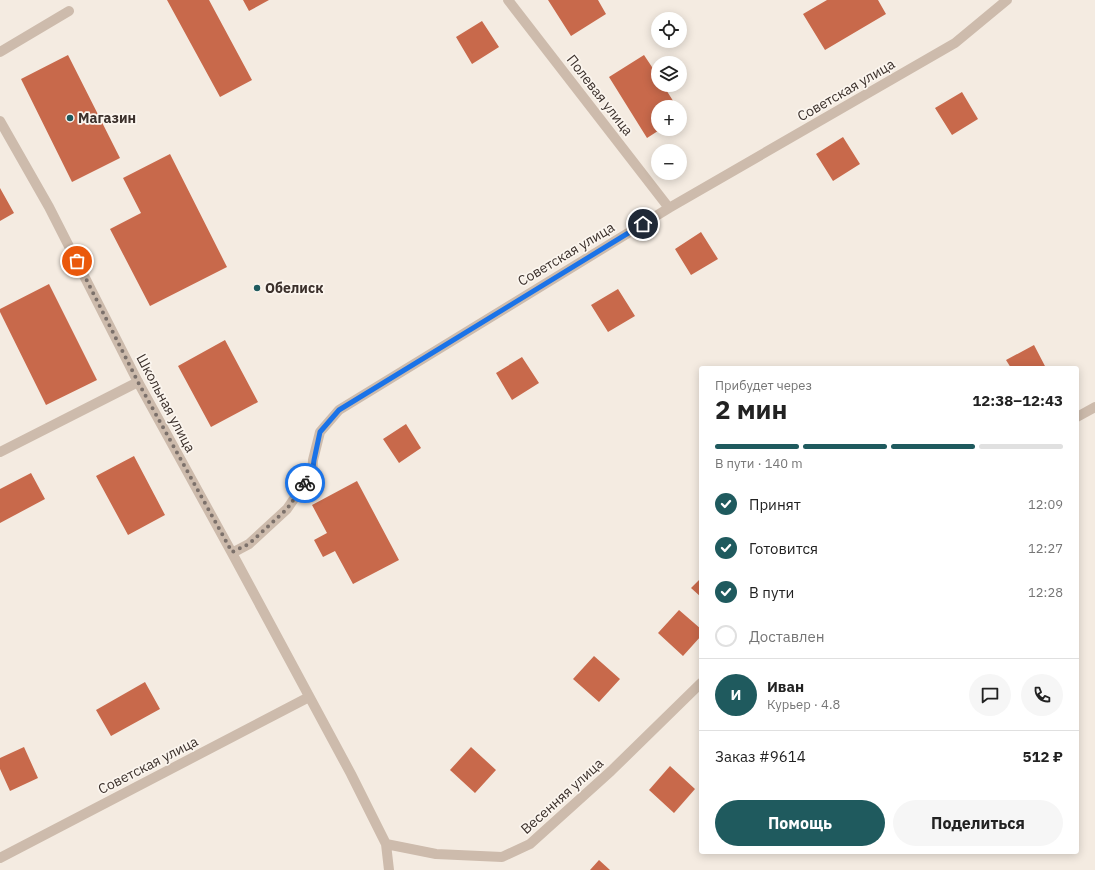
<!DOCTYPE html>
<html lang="ru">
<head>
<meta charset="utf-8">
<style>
  body { margin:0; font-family:"IBM Plex Sans",sans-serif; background:#f6f6f6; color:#222; height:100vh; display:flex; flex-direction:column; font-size:15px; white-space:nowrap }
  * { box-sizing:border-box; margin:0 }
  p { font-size:13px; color:#767676 }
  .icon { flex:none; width:22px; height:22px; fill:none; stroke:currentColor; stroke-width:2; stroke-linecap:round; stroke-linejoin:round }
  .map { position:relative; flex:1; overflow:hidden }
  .drawer { position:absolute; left:699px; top:366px; width:380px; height:488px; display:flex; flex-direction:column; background:#fff; border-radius:4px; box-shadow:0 2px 10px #0003 }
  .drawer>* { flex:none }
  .fabs { position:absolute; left:651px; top:12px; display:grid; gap:8px }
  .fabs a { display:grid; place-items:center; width:36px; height:36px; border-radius:50%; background:#fff; box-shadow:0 2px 10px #0003; font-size:20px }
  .pin { position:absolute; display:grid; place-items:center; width:34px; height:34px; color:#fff; margin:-17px; border:2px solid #fff; border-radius:50%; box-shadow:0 1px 4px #0007 }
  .courier { position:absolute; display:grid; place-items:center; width:40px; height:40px; margin:-20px; border:3px solid #1a73e8; border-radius:50%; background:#fff; color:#222; box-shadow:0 1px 5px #0007 }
  .headline em { font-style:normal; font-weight:700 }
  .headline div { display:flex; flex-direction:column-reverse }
  .headline { display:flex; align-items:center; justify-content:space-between; height:68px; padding:0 16px }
  h1 { font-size:26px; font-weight:700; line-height:30px }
  .bar { display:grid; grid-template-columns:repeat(4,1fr); gap:6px 4px; align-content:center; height:48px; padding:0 16px }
  .bar i { height:5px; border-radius:3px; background:#e0e0e0 }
  .bar .selected { background:#1f5a5e }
  .bar p { grid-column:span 4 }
  .line { display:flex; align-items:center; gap:10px; padding:0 16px; border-top:1px solid #e0e0e0 }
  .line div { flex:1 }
  .round { display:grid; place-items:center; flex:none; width:42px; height:42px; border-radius:21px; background:#f6f6f6 }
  ol { padding:0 16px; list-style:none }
  li { display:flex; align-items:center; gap:12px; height:44px }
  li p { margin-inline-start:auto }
  li .icon { padding:4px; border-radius:50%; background:#1f5a5e; color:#fff; stroke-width:4 }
  li:last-child { color:#767676 }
  li i { width:22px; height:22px; border:2px solid #e0e0e0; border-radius:50% }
  .action { display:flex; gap:8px; margin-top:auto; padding:8px 16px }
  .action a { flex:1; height:46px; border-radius:24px; background:#1f5a5e; color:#fff; font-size:16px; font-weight:700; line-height:46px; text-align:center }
  .action a+a { background:#f6f6f6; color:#222 }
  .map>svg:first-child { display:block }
  .building { fill:#c8694b }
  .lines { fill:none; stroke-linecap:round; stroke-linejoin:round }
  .lane { stroke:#cdbbac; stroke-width:10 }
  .street { stroke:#cdbbac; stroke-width:10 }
  .done { stroke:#7c716b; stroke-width:4; stroke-dasharray:0 7.2 }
  .route { stroke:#1a73e8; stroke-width:5 }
  .poi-dot { fill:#1f5a5e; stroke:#fbf5ee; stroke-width:1.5 }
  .labels { text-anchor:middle; stroke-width:3.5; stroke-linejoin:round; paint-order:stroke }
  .street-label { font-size:14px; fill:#3b302b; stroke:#fbf5ee }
  .poi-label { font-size:14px; font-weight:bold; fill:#3b302b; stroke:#fbf5ee; text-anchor:start }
</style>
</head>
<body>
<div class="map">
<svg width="1095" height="870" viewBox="0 0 1095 870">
  <rect width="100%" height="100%" fill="#f4ebe1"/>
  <!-- building -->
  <path class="building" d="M167,0H209L252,80L220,97Z
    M243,0H269L249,11Z
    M548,0H598L606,14L571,36Z
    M827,0H878L886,14L825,50L803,14Z
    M482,21L499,47L472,64L456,37Z
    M68,55L120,158L72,182L21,79Z
    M644,55L658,76V85H663L677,107H658V129H661L647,138L609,77Z
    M962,92L978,119L952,135L935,108Z
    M843,137L860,164L833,181L816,154Z
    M170,154L227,267L150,306L110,229L141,213L123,178Z
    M0,188L14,213L0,221Z
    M701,232L718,259L691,275L675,249Z
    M49,284L97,380L46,405L0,312V309Z
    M618,289L635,316L608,332L591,305Z
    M225,340L258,402L211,427L178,366Z
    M1034,345L1046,368H1011L1006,360Z
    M522,357L539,383L512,400L496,373Z
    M406,424L421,448L399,463L383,439Z
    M134,456L165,515L128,535L96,476Z
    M31,473L45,499L0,523V489Z
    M357,481L399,560L353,584L335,551L323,557L314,540L327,533L312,505Z
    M701,578V597L691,588Z
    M679,610L701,629V636L683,656L658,633Z
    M594,656L620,679L599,702L573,679Z
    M145,682L160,709L111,736L96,710Z
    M24,747L38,778L10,791L0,769V758Z
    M471,747L496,770L475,793L450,770Z
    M670,766L695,789L674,813L649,790Z
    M599,860L610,870H590Z"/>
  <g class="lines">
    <!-- lane -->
    <path class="lane" d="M0,121L49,207L138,382"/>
    <!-- street -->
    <path class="street" d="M508,0L669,208
      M0,52L69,11
      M1077,417L1095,407
      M0,452L138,382L232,553L351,774L386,844L389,870
      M232,553L249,544L287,509L302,487L312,475L313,460L320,432L339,410L669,208L955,43L1007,0
      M386,844L436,854L502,857L530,844L611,771L701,683
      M0,858L309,697"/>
  </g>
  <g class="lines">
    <!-- done -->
    <path class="done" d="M77,261L138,382L232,552L249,544L287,509L305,483"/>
    <!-- route -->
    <path class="route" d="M305,483L312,476L314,460L320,432L339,410L643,224"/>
  </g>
  <!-- markers -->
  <g class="poi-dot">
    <circle cx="70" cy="118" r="4"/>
    <circle cx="257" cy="288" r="4"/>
  </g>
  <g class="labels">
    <!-- street labels -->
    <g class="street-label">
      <text transform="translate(846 90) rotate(-30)" y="5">Советская улица</text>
      <text transform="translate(600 95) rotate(52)" y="5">Полевая улица</text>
      <text transform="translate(566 254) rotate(-31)" y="5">Советская улица</text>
      <text transform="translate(166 403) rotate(62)" y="5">Школьная улица</text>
      <text transform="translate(148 765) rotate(-27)" y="5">Советская улица</text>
      <text transform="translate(562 796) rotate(-42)" y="5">Весенняя улица</text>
    </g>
    <!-- poi labels -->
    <g class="poi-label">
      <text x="78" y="123">Магазин</text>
      <text x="265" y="293">Обелиск</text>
    </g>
  </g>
</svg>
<div class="fabs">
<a><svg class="icon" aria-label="locate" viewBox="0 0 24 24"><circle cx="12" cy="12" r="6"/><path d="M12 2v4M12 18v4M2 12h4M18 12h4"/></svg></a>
<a><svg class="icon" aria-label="layers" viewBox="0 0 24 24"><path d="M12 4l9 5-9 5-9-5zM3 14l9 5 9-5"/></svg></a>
<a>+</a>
<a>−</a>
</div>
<div class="pin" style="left:77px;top:261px;background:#ea580c"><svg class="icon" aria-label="bag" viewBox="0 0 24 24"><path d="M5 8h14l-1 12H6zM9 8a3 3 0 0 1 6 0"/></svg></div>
<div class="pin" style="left:643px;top:224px;background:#1f2937"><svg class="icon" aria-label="home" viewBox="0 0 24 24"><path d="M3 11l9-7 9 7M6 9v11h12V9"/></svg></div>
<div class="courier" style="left:305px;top:483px"><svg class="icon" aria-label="bike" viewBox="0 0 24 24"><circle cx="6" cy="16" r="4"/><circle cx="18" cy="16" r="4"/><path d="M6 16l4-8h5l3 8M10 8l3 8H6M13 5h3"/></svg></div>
<section class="drawer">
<div class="headline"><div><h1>2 мин</h1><p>Прибудет через</p></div><em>12:38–12:43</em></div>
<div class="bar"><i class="selected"></i><i class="selected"></i><i class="selected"></i><i></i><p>В пути · 140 m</p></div>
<ol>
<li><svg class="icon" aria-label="check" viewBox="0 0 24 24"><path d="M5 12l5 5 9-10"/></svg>Принят<p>12:09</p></li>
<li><svg class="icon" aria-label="check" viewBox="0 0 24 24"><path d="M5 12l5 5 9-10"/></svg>Готовится<p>12:27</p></li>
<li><svg class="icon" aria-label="check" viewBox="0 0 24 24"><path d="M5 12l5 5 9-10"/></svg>В пути<p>12:28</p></li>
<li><i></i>Доставлен</li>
</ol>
<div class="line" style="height:72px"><b class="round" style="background:#1f5a5e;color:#fff">И</b><div><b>Иван</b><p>Курьер · 4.8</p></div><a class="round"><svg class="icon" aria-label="chat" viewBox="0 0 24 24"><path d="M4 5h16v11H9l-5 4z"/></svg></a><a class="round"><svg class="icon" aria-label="phone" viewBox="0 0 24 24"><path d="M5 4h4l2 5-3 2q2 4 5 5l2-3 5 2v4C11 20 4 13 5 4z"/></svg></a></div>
<div class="line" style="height:52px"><div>Заказ #9614</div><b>512 ₽</b></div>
<div class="action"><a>Помощь</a><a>Поделиться</a></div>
</section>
</div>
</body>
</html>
